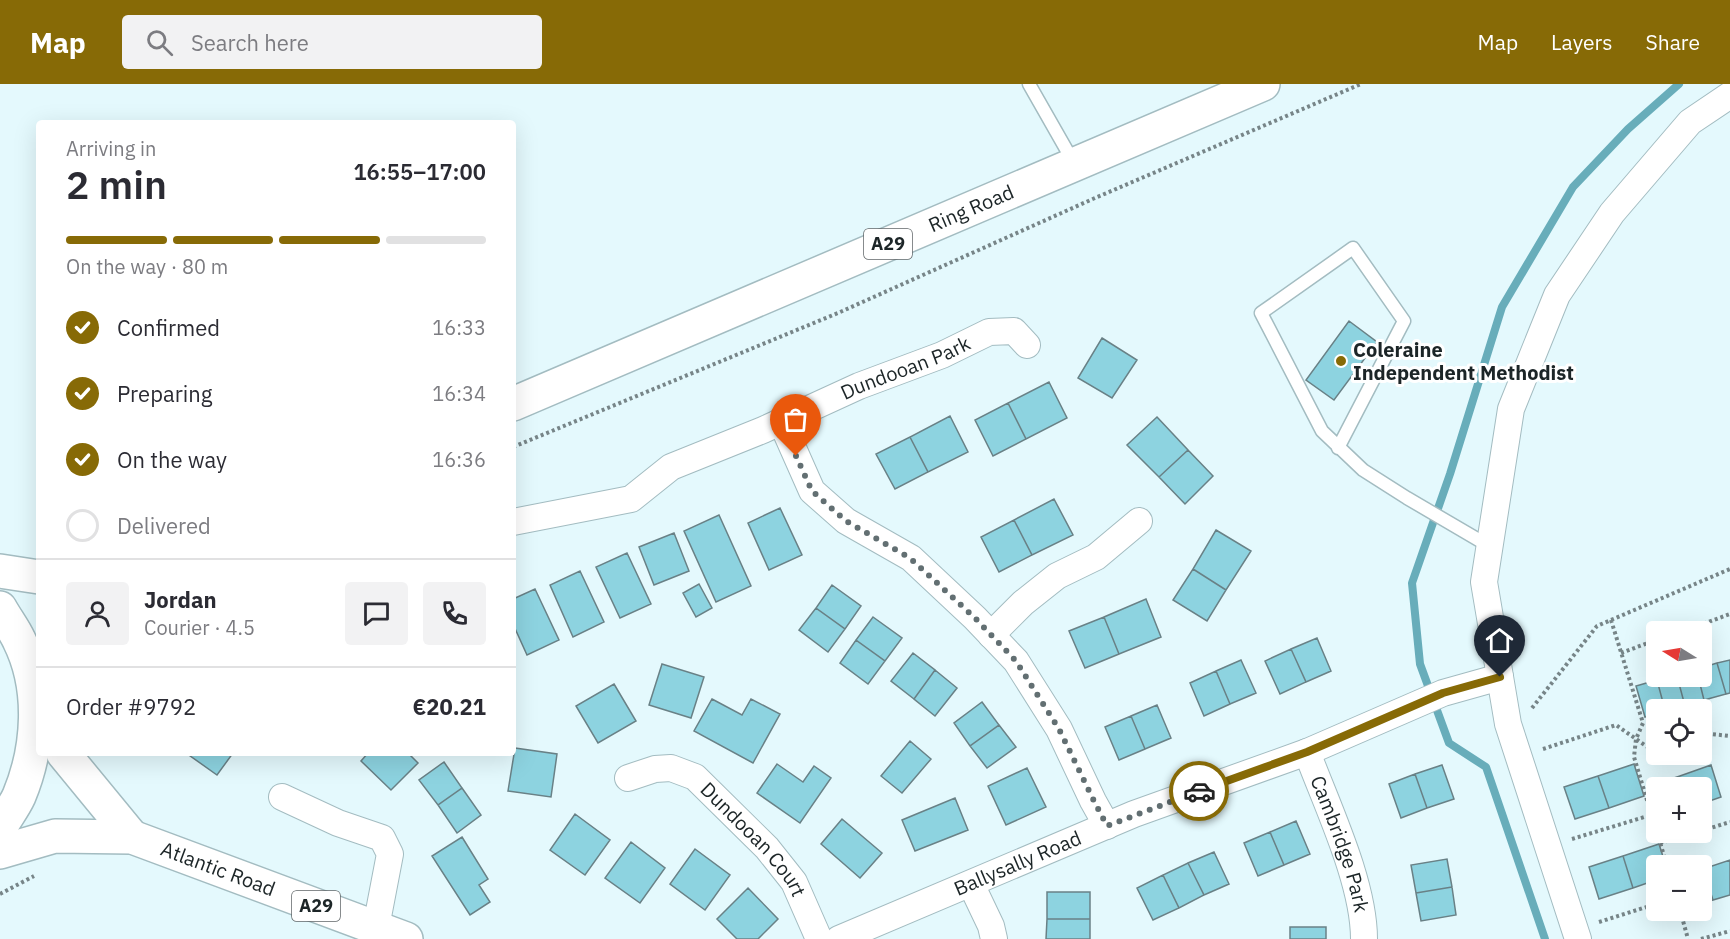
<!DOCTYPE html>
<html lang="en">
<head>
<meta charset="utf-8">
<style>
  body { margin:0; font-family:"IBM Plex Sans",sans-serif; background:#f2f2f3; color:#2b2b33; height:100vh; display:flex; flex-direction:column; font-size:22px; white-space:nowrap }
  * { box-sizing:border-box; margin:0 }
  p { font-size:20px; color:#7c7c81 }
  .icon { flex:none; width:33px; height:33px; fill:none; stroke:currentColor; stroke-width:2; stroke-linecap:round; stroke-linejoin:round }
  .map { position:relative; flex:1; overflow:hidden }
  .side { position:absolute; left:36px; top:36px; width:480px; height:636px; display:flex; flex-direction:column; background:#fff; border-radius:6px; box-shadow:0 6px 24px #0002 }
  .side>* { flex:none }
  .needle { width:39px; rotate:281deg }
  .tools { position:absolute; left:1646px; top:537px; display:grid; gap:12px }
  .tools a { display:grid; place-items:center; width:66px; height:66px; border-radius:6px; background:#fff; box-shadow:0 6px 24px #0002; font-size:30px }
  .pin { position:absolute; display:grid; place-items:center; width:51px; height:51px; color:#fff; margin:-62px -26px; border-radius:50% 50% 50% 0; rotate:-45deg; box-shadow:0 0 6px #0007 }
  .pin .icon { rotate:45deg }
  .courier { position:absolute; display:grid; place-items:center; width:60px; height:60px; margin:-30px; border:4px solid #876a06; border-radius:50%; background:#fff; color:#222; box-shadow:0 2px 8px #0007 }
  .head em { font-style:normal; font-weight:600 }
  .head div { display:flex; flex-direction:column-reverse }
  .head { display:flex; align-items:center; justify-content:space-between; height:102px; padding:0 30px }
  h1 { font-size:39px; font-weight:600; line-height:45px }
  .bar { display:grid; grid-template-columns:repeat(4,1fr); gap:9px 6px; align-content:center; height:72px; padding:0 30px }
  .bar i { height:8px; border-radius:4px; background:#e1e1e2 }
  .bar .selected { background:#876a06 }
  .bar p { grid-column:span 4 }
  .line { display:flex; align-items:center; gap:15px; padding:0 30px; border-top:2px solid #e1e1e2 }
  .line div { flex:1 }
  .round { display:grid; place-items:center; flex:none; width:63px; height:63px; border-radius:6px; background:#f2f2f3 }
  ol { padding:0 30px; list-style:none }
  li { display:flex; align-items:center; gap:18px; height:66px }
  li p { margin-inline-start:auto }
  li .icon { padding:6px; border-radius:50%; background:#876a06; color:#fff; stroke-width:4 }
  li:last-child { color:#7c7c81 }
  li i { width:33px; height:33px; border:3px solid #e1e1e2; border-radius:50% }
  header { display:flex; align-items:center; gap:36px; box-sizing:border-box; height:84px; padding:0 30px; background:#876a06; color:#fff }
  header strong { font-size:28px }
  nav { display:flex; gap:33px; margin-inline-start:auto; font-size:21px }
  .search { width:420px; height:54px; background:#f2f2f3; display:flex; align-items:center; gap:15px; box-sizing:border-box; padding:0 21px; border-radius:6px; color:#7c7c81; font-size:22px }
  .map>svg:first-child { display:block }
  .lines { fill:none; stroke-linecap:round; stroke-linejoin:round }
  .stream { stroke:#68adba; stroke-width:8 }
  .building { fill:#8dd3e0; stroke:#698186; stroke-width:1.5 }
  .lane-casing { stroke:#a3bcc1; stroke-width:15 }
  .street-casing { stroke:#a3bcc1; stroke-width:28 }
  .primary-casing { stroke:#a3bcc1; stroke-width:36 }
  .path { stroke:#778588; stroke-width:4; stroke-dasharray:3 3; stroke-linecap:butt }
  .lane { stroke:#fff; stroke-width:12 }
  .street { stroke:#fff; stroke-width:26 }
  .primary { stroke:#fff; stroke-width:33 }
  .done { stroke:#626f72; stroke-width:6; stroke-dasharray:0 10.8 }
  .route { stroke:#876a06; stroke-width:8 }
  .poi-dot { fill:#876a06; stroke:#fff; stroke-width:2 }
  .labels { text-anchor:middle; stroke-width:6; stroke-linejoin:round; paint-order:stroke }
  .shield { fill:#fff; stroke:#606668; stroke-width:1.5 }
  .shield-label { font-size:18px; font-weight:bold; fill:#1c2527 }
  .street-label { font-size:20px; fill:#1c2527; stroke:#fff }
  .poi-label { font-size:20px; font-weight:bold; fill:#1c2527; stroke:#fff; text-anchor:start }
</style>
</head>
<body>
<header>
<strong>Map</strong>
<div class="search"><svg class="icon" aria-label="search" viewBox="0 0 24 24"><circle cx="10" cy="10" r="6"/><path d="M15 15l6 6"/></svg>Search here</div>
<nav><a>Map</a><a>Layers</a><a>Share</a></nav>
</header>
<div class="map">
<svg width="1730" height="855" viewBox="0 0 1730 855">
  <rect width="100%" height="100%" fill="#e4f9fd"/>
  <g class="lines">
    <!-- stream -->
    <path class="stream" d="M1545,855L1486,683L1449,659L1420,580L1412,499L1450,390L1502,223L1573,103L1628,45L1679,0"/>
  </g>
  <!-- building -->
  <path class="building" d="M1349,237L1377,258L1334,316L1306,296Z
    M1102,254L1137,276L1112,314L1078,294Z
    M1049,298L1067,334L1026,355L1008,319Z
    M1008,319L1026,355L993,372L975,336Z
    M950,332L968,368L928,388L910,353Z
    M1157,333L1188,366L1159,393L1127,361Z
    M910,353L928,388L895,405L876,370Z
    M1188,366L1213,392L1185,420L1159,393Z
    M1054,415L1073,451L1032,471L1014,436Z
    M780,424L802,471L769,486L748,439Z
    M719,431L751,502L716,518L684,447Z
    M1014,436L1032,471L999,488L981,453Z
    M1216,446L1251,467L1226,506L1193,485Z
    M674,449L689,487L654,501L639,463Z
    M627,469L651,520L620,534L596,483Z
    M1193,485L1226,506L1207,537L1173,516Z
    M580,487L604,538L573,553L550,501Z
    M699,500L712,524L696,533L683,509Z
    M832,501L861,522L845,545L816,524Z
    M535,505L559,556L527,571L513,540V515Z
    M1146,515L1161,553L1119,570L1104,533Z
    M816,524L845,545L828,568L799,546Z
    M873,533L902,554L885,577L856,556Z
    M1104,533L1119,570L1085,584L1069,547Z
    M1317,554L1331,587L1306,598L1291,565Z
    M856,556L885,577L868,600L840,579Z
    M1291,565L1306,598L1280,610L1265,577Z
    M913,569L935,586L914,615L891,597Z
    M1241,576L1256,609L1230,620L1216,587Z
    M1730,576V609L1726,610L1717,579Z
    M1717,579L1726,610L1704,616L1698,592H1701V584Z
    M662,580L704,593L691,634L649,621Z
    M935,586L957,604L935,632L914,615Z
    M1216,587L1230,620L1204,632L1190,599Z
    M1669,592H1677L1685,622L1665,626L1657,596Z
    M1677,592H1698L1704,616L1685,622Z
    M1657,596L1665,626H1656V630L1645,633L1636,602Z
    M614,600L636,637L598,659L576,622Z
    M712,615L742,631L751,615L780,630L753,679L694,647Z
    M982,618L999,641L970,662L954,639Z
    M1157,621L1171,654L1145,665L1131,632Z
    M1131,632L1145,665L1119,676L1105,643Z
    M999,641L1016,663L987,684L970,662Z
    M910,657L931,675L902,709L881,692Z
    M515,664L557,670L551,713L508,707Z
    M186,669H233L217,691Z
    M368,669H408L418,679L391,706L361,677Z
    M444,678L462,704L438,721L419,696Z
    M777,680L803,698L814,682L831,694L800,739L757,709Z
    M1634,680L1644,712L1609,724L1598,692Z
    M1442,681L1454,715L1427,724L1415,690Z
    M1711,681L1721,713L1701,720V704H1680L1677,693Z
    M1027,684L1046,723L1006,741L988,702Z
    M1415,690L1427,724L1401,734L1389,700Z
    M1598,692L1609,724L1575,735L1564,703Z
    M1677,693L1680,704H1656V724L1649,702Z
    M462,704L481,731L457,749L438,721Z
    M955,714L968,746L915,767L902,736Z
    M575,730L610,756L585,791L550,766Z
    M842,735L882,769L860,794L821,760Z
    M1296,737L1310,770L1284,781L1270,748Z
    M1270,748L1284,781L1258,792L1244,759Z
    M462,753L488,795L479,801L490,818L470,831L432,772Z
    M631,758L665,784L640,819L605,794Z
    M1659,760L1666,782H1656V796L1633,804L1623,772Z
    M695,765L730,791L705,826L670,800Z
    M1214,768L1229,800L1204,811L1188,779Z
    M1623,772L1633,804L1599,815L1589,783Z
    M1447,775L1452,803L1416,809L1411,781Z
    M1730,776V811L1713,816L1703,785Z
    M1188,779L1204,811L1179,824L1163,791Z
    M1701,785H1703L1713,816L1701,820Z
    M1163,791L1179,824L1153,836L1137,804Z
    M1452,803L1456,831L1421,837L1416,809Z
    M748,804L778,835L758,855H737L717,835Z
    M1047,808H1090V835H1047Z
    M1047,835H1090V855H1046Z
    M1290,843H1326V855H1290Z"/>
  <g class="lines">
    <!-- lane casing -->
    <g class="lane-casing">
      <path id="lane" d="M1029,0L1074,79
        M1338,364L1404,237L1353,164L1261,229L1322,347L1363,386L1407,414L1489,462"/>
    </g>
    <!-- street casing -->
    <g class="street-casing">
      <g id="street">
        <path d="M781,337L812,407L846,437L911,474L975,534L1016,577L1059,645L1093,717L1107,742"/>
        <path id="s1" d="M513,438L631,415L671,383L763,346L859,302L942,271L989,248L1014,247L1027,261"/>
        <path d="M991,551L1023,519L1057,492L1096,473L1139,437"/>
        <path id="s2" d="M1307,668C1327,722 1364,798 1364,855"/>
        <path id="s3" d="M628,694L655,685L671,684L695,693L767,764L794,798L819,855"/>
        <path d="M282,713L338,739L382,754L390,770L376,843"/>
        <path d="M971,800L991,842L994,855"/>
        <path id="s4" d="M839,855L1134,730L1307,668L1443,609L1500,593"/>
        <path d="M1578,855L1508,640L1484,498L1511,325L1557,211L1612,129L1690,38L1730,11"/>
      </g>
    </g>
    <!-- primary casing -->
    <g class="primary-casing">
      <g id="primary">
        <path id="s5" d="M513,320L1263,0"/>
        <path d="M0,487L39,493"/>
        <path d="M0,524C6,535 14,545 19,556C43,604 39,664 19,712C14,723 6,733 0,744"/>
        <path d="M63,669L132,753"/>
        <path id="s6" d="M0,768L55,752L132,753L406,855"/>
      </g>
    </g>
    <!-- path -->
    <path class="path" d="M513,363L838,229L1095,114L1361,0
      M1611,536L1643,639L1636,655L1634,673L1656,746
      M1681,548L1730,530
      M1621,569L1656,556
      M1532,624L1597,542L1730,485
      M1701,649L1730,652
      M1543,665L1616,641L1649,664L1656,662
      M1701,747L1730,738
      M1657,748L1667,782
      M1572,755L1651,731
      M1660,759L1696,748
      M0,810L34,792
      M1680,826L1688,855
      M1599,838L1656,820
      M1701,855L1730,847"/>
    <!-- lane -->
    <use href="#lane" class="lane"/>
    <!-- street -->
    <use href="#street" class="street"/>
    <!-- primary -->
    <use href="#primary" class="primary"/>
  </g>
  <g class="lines">
    <!-- done -->
    <path class="done" d="M796,372L812,407L846,437L910,474L975,534L1016,577L1059,645L1094,717L1107,742L1199,707"/>
    <!-- route -->
    <path class="route" d="M1199,707L1307,668L1443,609L1500,593"/>
  </g>
  <!-- markers -->
  <circle class="poi-dot" cx="1341" cy="277" r="6"/>
  <g class="labels">
    <!-- shield labels -->
    <g class="shield">
      <rect x="864" y="145" width="48" height="30" rx="4.5"/>
      <rect x="292" y="807" width="48" height="30" rx="4.5"/>
    </g>
    <g class="shield-label">
      <text x="888" y="166">A29</text>
      <text x="316" y="828">A29</text>
    </g>
    <!-- street labels -->
    <g class="street-label">
      <text dy="7" stroke="none"><textPath href="#s5" startOffset="498">Ring Road</textPath></text>
      <text dy="7" stroke="none"><textPath href="#s1" startOffset="426">Dundooan Park</textPath></text>
      <text dy="7" stroke="none"><textPath href="#s3" startOffset="156">Dundooan Court</textPath></text>
      <text dy="7" stroke="none"><textPath href="#s2" startOffset="98">Cambridge Park</textPath></text>
      <text dy="7" stroke="none"><textPath href="#s4" startOffset="194">Ballysally Road</textPath></text>
      <text dy="7" stroke="none"><textPath href="#s6" startOffset="226">Atlantic Road</textPath></text>
    </g>
    <!-- poi labels -->
    <g class="poi-label">
      <text x="1353" y="273">Coleraine<tspan x="1353" dy="23">Independent Methodist</tspan></text>
    </g>
  </g>
</svg>
<div class="tools">
<a><svg class="needle" viewBox="-14 -14 28 28"><path d="M0-13l5 13h-10z" fill="#e53935"/><path d="M0 13l5-13h-10z" fill="#7c7c81"/></svg></a>
<a><svg class="icon" aria-label="locate" viewBox="0 0 24 24"><circle cx="12" cy="12" r="6"/><path d="M12 2v4M12 18v4M2 12h4M18 12h4"/></svg></a>
<a>+</a>
<a>−</a>
</div>
<div class="pin" style="left:796px;top:372px;background:#ea580c"><svg class="icon" aria-label="bag" viewBox="0 0 24 24"><path d="M5 8h14l-1 12H6zM9 8a3 3 0 0 1 6 0"/></svg></div>
<div class="pin" style="left:1500px;top:593px;background:#1f2937"><svg class="icon" aria-label="home" viewBox="0 0 24 24"><path d="M3 11l9-7 9 7M6 9v11h12V9"/></svg></div>
<div class="courier" style="left:1199px;top:707px"><svg class="icon" aria-label="car" viewBox="0 0 24 24"><path d="M5 17H2v-5l4-1 3-4h7l3 4 3 1v5h-3M9 17h6M6 11h13"/><circle cx="7" cy="17" r="2"/><circle cx="17" cy="17" r="2"/></svg></div>
<section class="side">
<div class="head"><div><h1>2 min</h1><p>Arriving in</p></div><em>16:55–17:00</em></div>
<div class="bar"><i class="selected"></i><i class="selected"></i><i class="selected"></i><i></i><p>On the way · 80 m</p></div>
<ol>
<li><svg class="icon" aria-label="check" viewBox="0 0 24 24"><path d="M5 12l5 5 9-10"/></svg>Confirmed<p>16:33</p></li>
<li><svg class="icon" aria-label="check" viewBox="0 0 24 24"><path d="M5 12l5 5 9-10"/></svg>Preparing<p>16:34</p></li>
<li><svg class="icon" aria-label="check" viewBox="0 0 24 24"><path d="M5 12l5 5 9-10"/></svg>On the way<p>16:36</p></li>
<li><i></i>Delivered</li>
</ol>
<div class="line" style="height:108px"><a class="round"><svg class="icon" aria-label="person" viewBox="0 0 24 24"><circle cx="12" cy="8" r="4"/><path d="M4 21q1-7 8-7t8 7"/></svg></a><div><b>Jordan</b><p>Courier · 4.5</p></div><a class="round"><svg class="icon" aria-label="chat" viewBox="0 0 24 24"><path d="M4 5h16v11H9l-5 4z"/></svg></a><a class="round"><svg class="icon" aria-label="phone" viewBox="0 0 24 24"><path d="M5 4h4l2 5-3 2q2 4 5 5l2-3 5 2v4C11 20 4 13 5 4z"/></svg></a></div>
<div class="line" style="height:78px"><div>Order #9792</div><b>€20.21</b></div>
</section>
</div>
</body>
</html>
